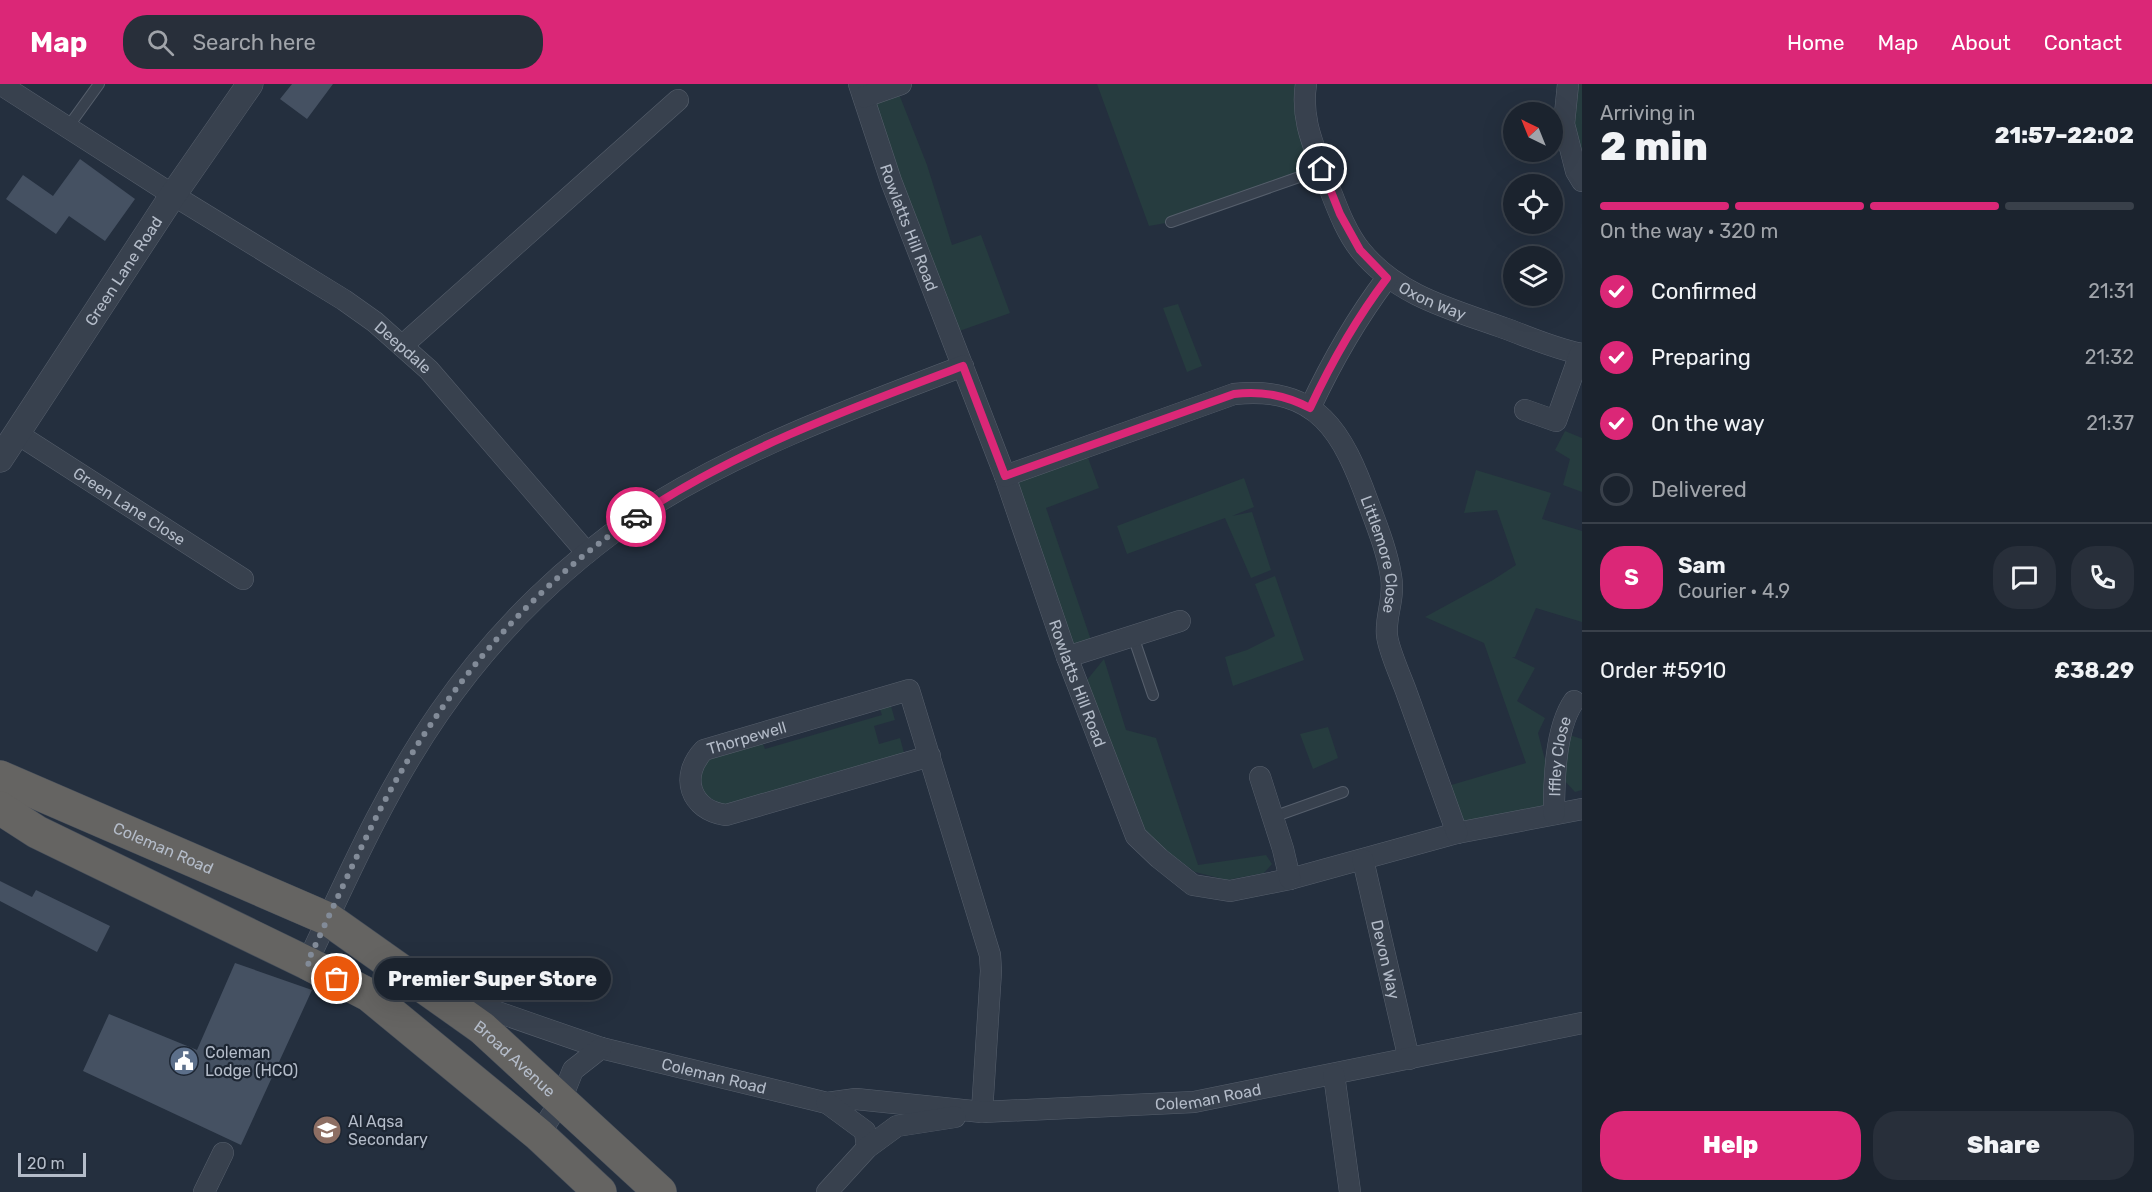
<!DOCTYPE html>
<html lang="en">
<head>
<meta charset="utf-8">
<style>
  body { margin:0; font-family:Rubik,sans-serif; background:#282f3a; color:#f1f3f6; height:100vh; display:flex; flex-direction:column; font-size:22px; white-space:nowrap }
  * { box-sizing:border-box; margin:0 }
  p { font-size:20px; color:#a0a4aa }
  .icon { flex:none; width:33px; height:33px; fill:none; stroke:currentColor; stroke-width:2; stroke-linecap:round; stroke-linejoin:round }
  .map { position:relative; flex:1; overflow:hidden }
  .drawer { display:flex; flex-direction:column; background:#1b232e; width:570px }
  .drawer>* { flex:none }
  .needle { width:39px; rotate:317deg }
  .tools { position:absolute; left:1503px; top:18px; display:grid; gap:12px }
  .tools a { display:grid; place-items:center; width:60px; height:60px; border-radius:50%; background:#1b232e; box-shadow:0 6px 24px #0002,0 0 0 2px #39404a; font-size:30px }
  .scale { position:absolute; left:18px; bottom:15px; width:68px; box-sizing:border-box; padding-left:6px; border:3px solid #b4bcc9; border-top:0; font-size:16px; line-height:21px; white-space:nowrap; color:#b4bcc9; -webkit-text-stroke:4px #1d2633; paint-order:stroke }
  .pin { position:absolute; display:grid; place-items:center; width:51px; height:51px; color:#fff; margin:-26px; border:3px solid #fff; border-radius:50%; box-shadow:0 2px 6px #0007 }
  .courier { position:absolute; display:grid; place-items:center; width:60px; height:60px; margin:-30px; border:4px solid #db2777; border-radius:50%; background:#fff; color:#222; box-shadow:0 2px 8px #0007 }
  .bubble { position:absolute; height:42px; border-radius:21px; background:#1b232e; box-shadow:0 6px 24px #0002,0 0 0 2px #39404a; font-size:20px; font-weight:800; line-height:42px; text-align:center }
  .summary em { font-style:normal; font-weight:800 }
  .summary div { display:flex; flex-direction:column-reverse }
  .summary { display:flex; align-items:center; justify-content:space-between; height:102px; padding:0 18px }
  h1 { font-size:39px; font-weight:800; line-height:45px }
  .bar { display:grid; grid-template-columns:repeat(4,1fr); gap:9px 6px; align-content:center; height:72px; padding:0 18px }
  .bar i { height:8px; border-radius:4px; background:#39404a }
  .bar .on { background:#db2777 }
  .bar p { grid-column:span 4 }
  .line { display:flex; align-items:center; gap:15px; padding:0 18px; border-top:2px solid #39404a }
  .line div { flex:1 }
  .round { display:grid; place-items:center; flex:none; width:63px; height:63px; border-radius:24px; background:#282f3a }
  ol { padding:0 18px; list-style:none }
  li { display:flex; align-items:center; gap:18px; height:66px }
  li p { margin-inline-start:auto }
  li .icon { padding:6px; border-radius:50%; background:#db2777; color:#fff; stroke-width:4 }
  li:last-child { color:#a0a4aa }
  li i { width:33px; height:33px; border:3px solid #39404a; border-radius:50% }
  .primary-button { display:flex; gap:12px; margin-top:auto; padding:12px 18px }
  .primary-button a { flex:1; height:69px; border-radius:24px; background:#db2777; color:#fff; font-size:24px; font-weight:800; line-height:69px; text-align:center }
  .primary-button a+a { background:#282f3a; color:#f1f3f6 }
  header { display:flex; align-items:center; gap:36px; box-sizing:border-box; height:84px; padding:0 30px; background:#db2777; color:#fff }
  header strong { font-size:28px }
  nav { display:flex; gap:33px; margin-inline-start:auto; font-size:21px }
  .search { width:420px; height:54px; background:#282f3a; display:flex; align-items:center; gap:15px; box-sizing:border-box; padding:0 21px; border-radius:24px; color:#a0a4aa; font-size:22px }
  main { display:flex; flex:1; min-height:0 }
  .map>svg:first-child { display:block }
  .green { fill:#263c3f }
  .building { fill:#455162 }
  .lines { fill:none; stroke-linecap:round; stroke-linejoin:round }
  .service-casing { stroke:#565f6c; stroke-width:12 }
  .minor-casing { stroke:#565f6c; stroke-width:22 }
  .tertiary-casing { stroke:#565f6c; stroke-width:27 }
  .trunk-casing { stroke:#434c59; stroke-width:34 }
  .service { stroke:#38414e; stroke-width:10 }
  .minor { stroke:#38414e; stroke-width:21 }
  .tertiary { stroke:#38414e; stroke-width:26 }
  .trunk { stroke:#656462; stroke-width:33 }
  .done { stroke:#828b98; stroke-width:6; stroke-dasharray:0 10.8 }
  .route { stroke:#db2777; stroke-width:8 }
  .labels { text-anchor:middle; stroke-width:4.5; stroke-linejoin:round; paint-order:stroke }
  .street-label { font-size:16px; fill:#b4bcc9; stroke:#1d2633 }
  .poi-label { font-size:16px; fill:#b4bcc9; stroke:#1d2633; text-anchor:start }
</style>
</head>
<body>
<header>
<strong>Map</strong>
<div class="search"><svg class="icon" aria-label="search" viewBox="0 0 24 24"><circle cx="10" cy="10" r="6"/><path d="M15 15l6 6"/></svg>Search here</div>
<nav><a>Home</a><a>Map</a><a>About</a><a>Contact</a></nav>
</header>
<main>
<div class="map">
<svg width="1582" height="1108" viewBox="0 0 1582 1108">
  <rect width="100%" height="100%" fill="#242f3e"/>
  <!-- green -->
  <path class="green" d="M895,0L927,81L952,161L981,151L1010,229L951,250L864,13Z
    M1097,0H1306L1322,85L1171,138L1149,142Z
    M1565,0H1582V97Z
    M1178,220L1202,282L1187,288L1163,224Z
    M1565,347L1582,354V408L1563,401L1570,375L1555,366Z
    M1087,371L1099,404L1046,424L1094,565L1067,573L1005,392Z
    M1476,386L1551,409L1542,435L1582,447V538L1536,524L1515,573H1512L1535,584L1517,617L1545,634L1538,649L1551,699L1554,730L1459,749L1441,704L1526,679L1484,559L1425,533L1493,496L1516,481L1497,426L1464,429Z
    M1244,394L1254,423L1232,432L1252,428L1271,486L1251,494L1225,434L1127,470L1117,442Z
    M1275,492L1304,576L1233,602L1225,573L1247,566L1275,552L1255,500Z
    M1104,575L1126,646L1156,654L1198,781L1266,771L1272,780L1264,789L1227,796L1195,788L1165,766L1141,744L1087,596Z
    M890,619L895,636L874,642L879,660L900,654L904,669L724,722L703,710L700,685L709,672L762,657L765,665L882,631L879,622Z
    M1328,643L1338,674L1313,685L1300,650Z
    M1566,650L1582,655V706L1575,708L1564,696Z"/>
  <!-- building -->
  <path class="building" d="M292,0H333L307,35L280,15Z
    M80,75L135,115L105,157L69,132L56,150L6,115L23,91L53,112Z
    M0,797L32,813L36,806L110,842L97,868L0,817Z
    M235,879L312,906L241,1061L83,987L109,930L197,966Z"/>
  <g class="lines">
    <!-- service casing -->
    <g class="service-casing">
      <path id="service" d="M68,43L99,0
        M1171,138L1322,85
        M1133,552L1153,611
        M1273,733L1343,708"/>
    </g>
    <!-- minor casing -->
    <g class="minor-casing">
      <g id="minor">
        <path id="s1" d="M0,0L173,111L344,216L375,238L429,286L587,469"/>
        <path id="s2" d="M859,0L891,97L1005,392L1067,573L1136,752L1159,774L1193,801L1230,807L1290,795L1457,749L1582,725"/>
        <path id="s3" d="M1306,0C1301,33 1312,58 1323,88C1334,114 1343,145 1361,167C1398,212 1451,225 1504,244C1529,253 1555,265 1582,270"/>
        <path d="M1568,0L1564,40L1576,87L1582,97"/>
        <path d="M864,13L901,0"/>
        <path d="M403,261L678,16"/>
        <path d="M1310,324C1332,277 1356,235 1387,194"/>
        <path d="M1525,326L1556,337L1580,270"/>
        <path id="s4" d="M16,349L243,495"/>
        <path id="s5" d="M1005,392L1234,310C1318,301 1343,349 1368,418C1377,442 1387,467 1391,492C1395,515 1385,532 1387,551C1388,565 1401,593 1406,607C1423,655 1440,702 1457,749"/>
        <path d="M1067,573L1180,537"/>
        <path id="s6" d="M930,672L726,731C690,726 679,692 704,666L909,606L990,871L991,887L982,1028"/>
        <path d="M1260,693L1283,765L1290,795"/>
        <path id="s7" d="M1554,730C1554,697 1555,644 1574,617"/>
        <path id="s8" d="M1363,776L1409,975"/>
        <path d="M307,879C347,794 385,707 439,629C496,546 572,472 658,418C753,360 859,322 963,282"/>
        <path id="s9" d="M454,913L601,964L827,1019L856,1015L982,1028L1194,1018L1582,939"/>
        <path d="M1334,991L1350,1108"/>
        <path d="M827,1019L865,1047L867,1064"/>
        <path d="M539,1051L561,1016L573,986L601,964"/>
        <path d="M204,1108L223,1069"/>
        <path d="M827,1108L867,1064L897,1042L955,1033"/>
      </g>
    </g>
    <!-- tertiary casing -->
    <g class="tertiary-casing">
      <g id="tertiary">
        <path id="s10" d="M0,375L173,111L250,0"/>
      </g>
    </g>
    <!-- trunk casing -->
    <g class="trunk-casing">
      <g id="trunk">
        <path id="s11" d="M0,693L328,835L482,944L660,1108"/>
        <path d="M0,724L37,748L307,879L369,911L539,1051L600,1108"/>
      </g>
    </g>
    <!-- service -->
    <use href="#service" class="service"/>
    <!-- minor -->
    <use href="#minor" class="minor"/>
    <!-- tertiary -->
    <use href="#tertiary" class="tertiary"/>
    <!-- trunk -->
    <use href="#trunk" class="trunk"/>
  </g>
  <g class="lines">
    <!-- done -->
    <path class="done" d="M337,895L307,879C332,826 356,772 383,720C443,607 529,504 636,433"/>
    <!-- route -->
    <path class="route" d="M636,433C736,366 851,324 963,282L1005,392L1234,310C1262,307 1285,311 1310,324C1332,277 1356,235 1387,194L1360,166L1340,130L1322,85"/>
  </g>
  <!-- icons -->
  <defs>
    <g id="civic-disc" transform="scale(1.5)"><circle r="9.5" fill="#5c6f8a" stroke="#1d2633"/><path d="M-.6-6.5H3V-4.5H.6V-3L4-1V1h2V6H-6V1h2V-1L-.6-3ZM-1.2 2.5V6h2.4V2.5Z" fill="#fff"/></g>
    <g id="school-disc" transform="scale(1.5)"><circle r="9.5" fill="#8d6e63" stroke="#1d2633"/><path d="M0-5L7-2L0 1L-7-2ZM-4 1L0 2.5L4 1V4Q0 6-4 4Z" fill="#fff"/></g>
  </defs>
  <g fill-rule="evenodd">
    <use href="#civic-disc" x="184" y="977"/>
    <use href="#school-disc" x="327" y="1046"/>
  </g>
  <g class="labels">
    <!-- street labels -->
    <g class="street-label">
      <text dy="6" stroke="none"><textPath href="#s2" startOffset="152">Rowlatts Hill Road</textPath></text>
      <text dy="6" stroke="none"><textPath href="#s10" startOffset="225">Green Lane Road</textPath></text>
      <text dy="6" stroke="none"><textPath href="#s3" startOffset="267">Oxon Way</textPath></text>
      <text dy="6" stroke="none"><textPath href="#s1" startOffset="482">Deepdale</textPath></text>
      <text dy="6" stroke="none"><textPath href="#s4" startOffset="135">Green Lane Close</textPath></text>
      <text dy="6" stroke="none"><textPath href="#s5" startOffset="489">Littlemore Close</textPath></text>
      <text dy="6" stroke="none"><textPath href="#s2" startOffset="638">Rowlatts Hill Road</textPath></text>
      <text dy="6" stroke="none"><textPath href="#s6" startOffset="345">Thorpewell</textPath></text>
      <text dy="6" stroke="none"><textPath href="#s7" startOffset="58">Iffley Close</textPath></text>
      <text dy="6" stroke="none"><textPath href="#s11" startOffset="178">Coleman Road</textPath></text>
      <text dy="6" stroke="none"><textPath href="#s8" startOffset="102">Devon Way</textPath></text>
      <text dy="6" stroke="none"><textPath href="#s11" startOffset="591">Broad Avenue</textPath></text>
      <text dy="6" stroke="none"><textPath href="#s9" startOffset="272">Coleman Road</textPath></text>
      <text dy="6" stroke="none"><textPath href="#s9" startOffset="771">Coleman Road</textPath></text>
    </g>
    <!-- poi labels -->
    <g class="poi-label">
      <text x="205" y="974">Coleman<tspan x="205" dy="18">Lodge (HCO)</tspan></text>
      <text x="348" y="1043">Al Aqsa<tspan x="348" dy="18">Secondary</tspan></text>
    </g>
  </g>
</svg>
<div class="tools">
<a><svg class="needle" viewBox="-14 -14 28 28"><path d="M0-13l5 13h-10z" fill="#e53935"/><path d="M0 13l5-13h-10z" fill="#a0a4aa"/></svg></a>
<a><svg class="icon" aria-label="locate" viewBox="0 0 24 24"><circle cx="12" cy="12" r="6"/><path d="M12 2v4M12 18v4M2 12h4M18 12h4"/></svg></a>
<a><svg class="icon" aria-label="layers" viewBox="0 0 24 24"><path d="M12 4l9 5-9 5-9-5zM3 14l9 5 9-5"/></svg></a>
</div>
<div class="scale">20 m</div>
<div class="pin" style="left:337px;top:895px;background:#ea580c"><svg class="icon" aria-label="bag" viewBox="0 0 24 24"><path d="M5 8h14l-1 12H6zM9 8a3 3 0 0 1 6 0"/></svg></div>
<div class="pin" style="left:1322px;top:85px;background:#1f2937"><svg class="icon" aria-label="home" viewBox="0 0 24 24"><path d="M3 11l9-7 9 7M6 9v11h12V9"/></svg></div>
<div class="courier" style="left:636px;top:433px"><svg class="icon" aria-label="car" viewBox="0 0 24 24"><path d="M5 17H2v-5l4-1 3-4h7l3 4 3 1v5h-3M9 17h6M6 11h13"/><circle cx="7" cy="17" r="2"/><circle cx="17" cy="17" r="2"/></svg></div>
<div class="bubble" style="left:374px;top:874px;width:237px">Premier Super Store</div>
</div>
<section class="drawer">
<div class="summary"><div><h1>2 min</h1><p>Arriving in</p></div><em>21:57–22:02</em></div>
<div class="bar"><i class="on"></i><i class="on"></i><i class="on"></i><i></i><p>On the way · 320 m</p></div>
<ol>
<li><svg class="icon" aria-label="check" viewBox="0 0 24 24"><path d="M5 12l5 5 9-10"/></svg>Confirmed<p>21:31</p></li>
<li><svg class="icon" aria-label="check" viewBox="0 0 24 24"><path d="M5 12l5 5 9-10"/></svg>Preparing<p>21:32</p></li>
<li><svg class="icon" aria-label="check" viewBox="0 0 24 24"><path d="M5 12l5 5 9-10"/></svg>On the way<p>21:37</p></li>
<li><i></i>Delivered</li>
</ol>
<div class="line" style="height:108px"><b class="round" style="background:#db2777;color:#fff">S</b><div><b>Sam</b><p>Courier · 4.9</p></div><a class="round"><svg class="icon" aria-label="chat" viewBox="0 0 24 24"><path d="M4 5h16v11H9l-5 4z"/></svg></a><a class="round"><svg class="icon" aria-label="phone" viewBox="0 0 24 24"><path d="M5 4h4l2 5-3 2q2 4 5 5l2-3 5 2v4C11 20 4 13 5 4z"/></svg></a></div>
<div class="line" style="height:78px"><div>Order #5910</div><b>£38.29</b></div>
<div class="primary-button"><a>Help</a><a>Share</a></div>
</section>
</main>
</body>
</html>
